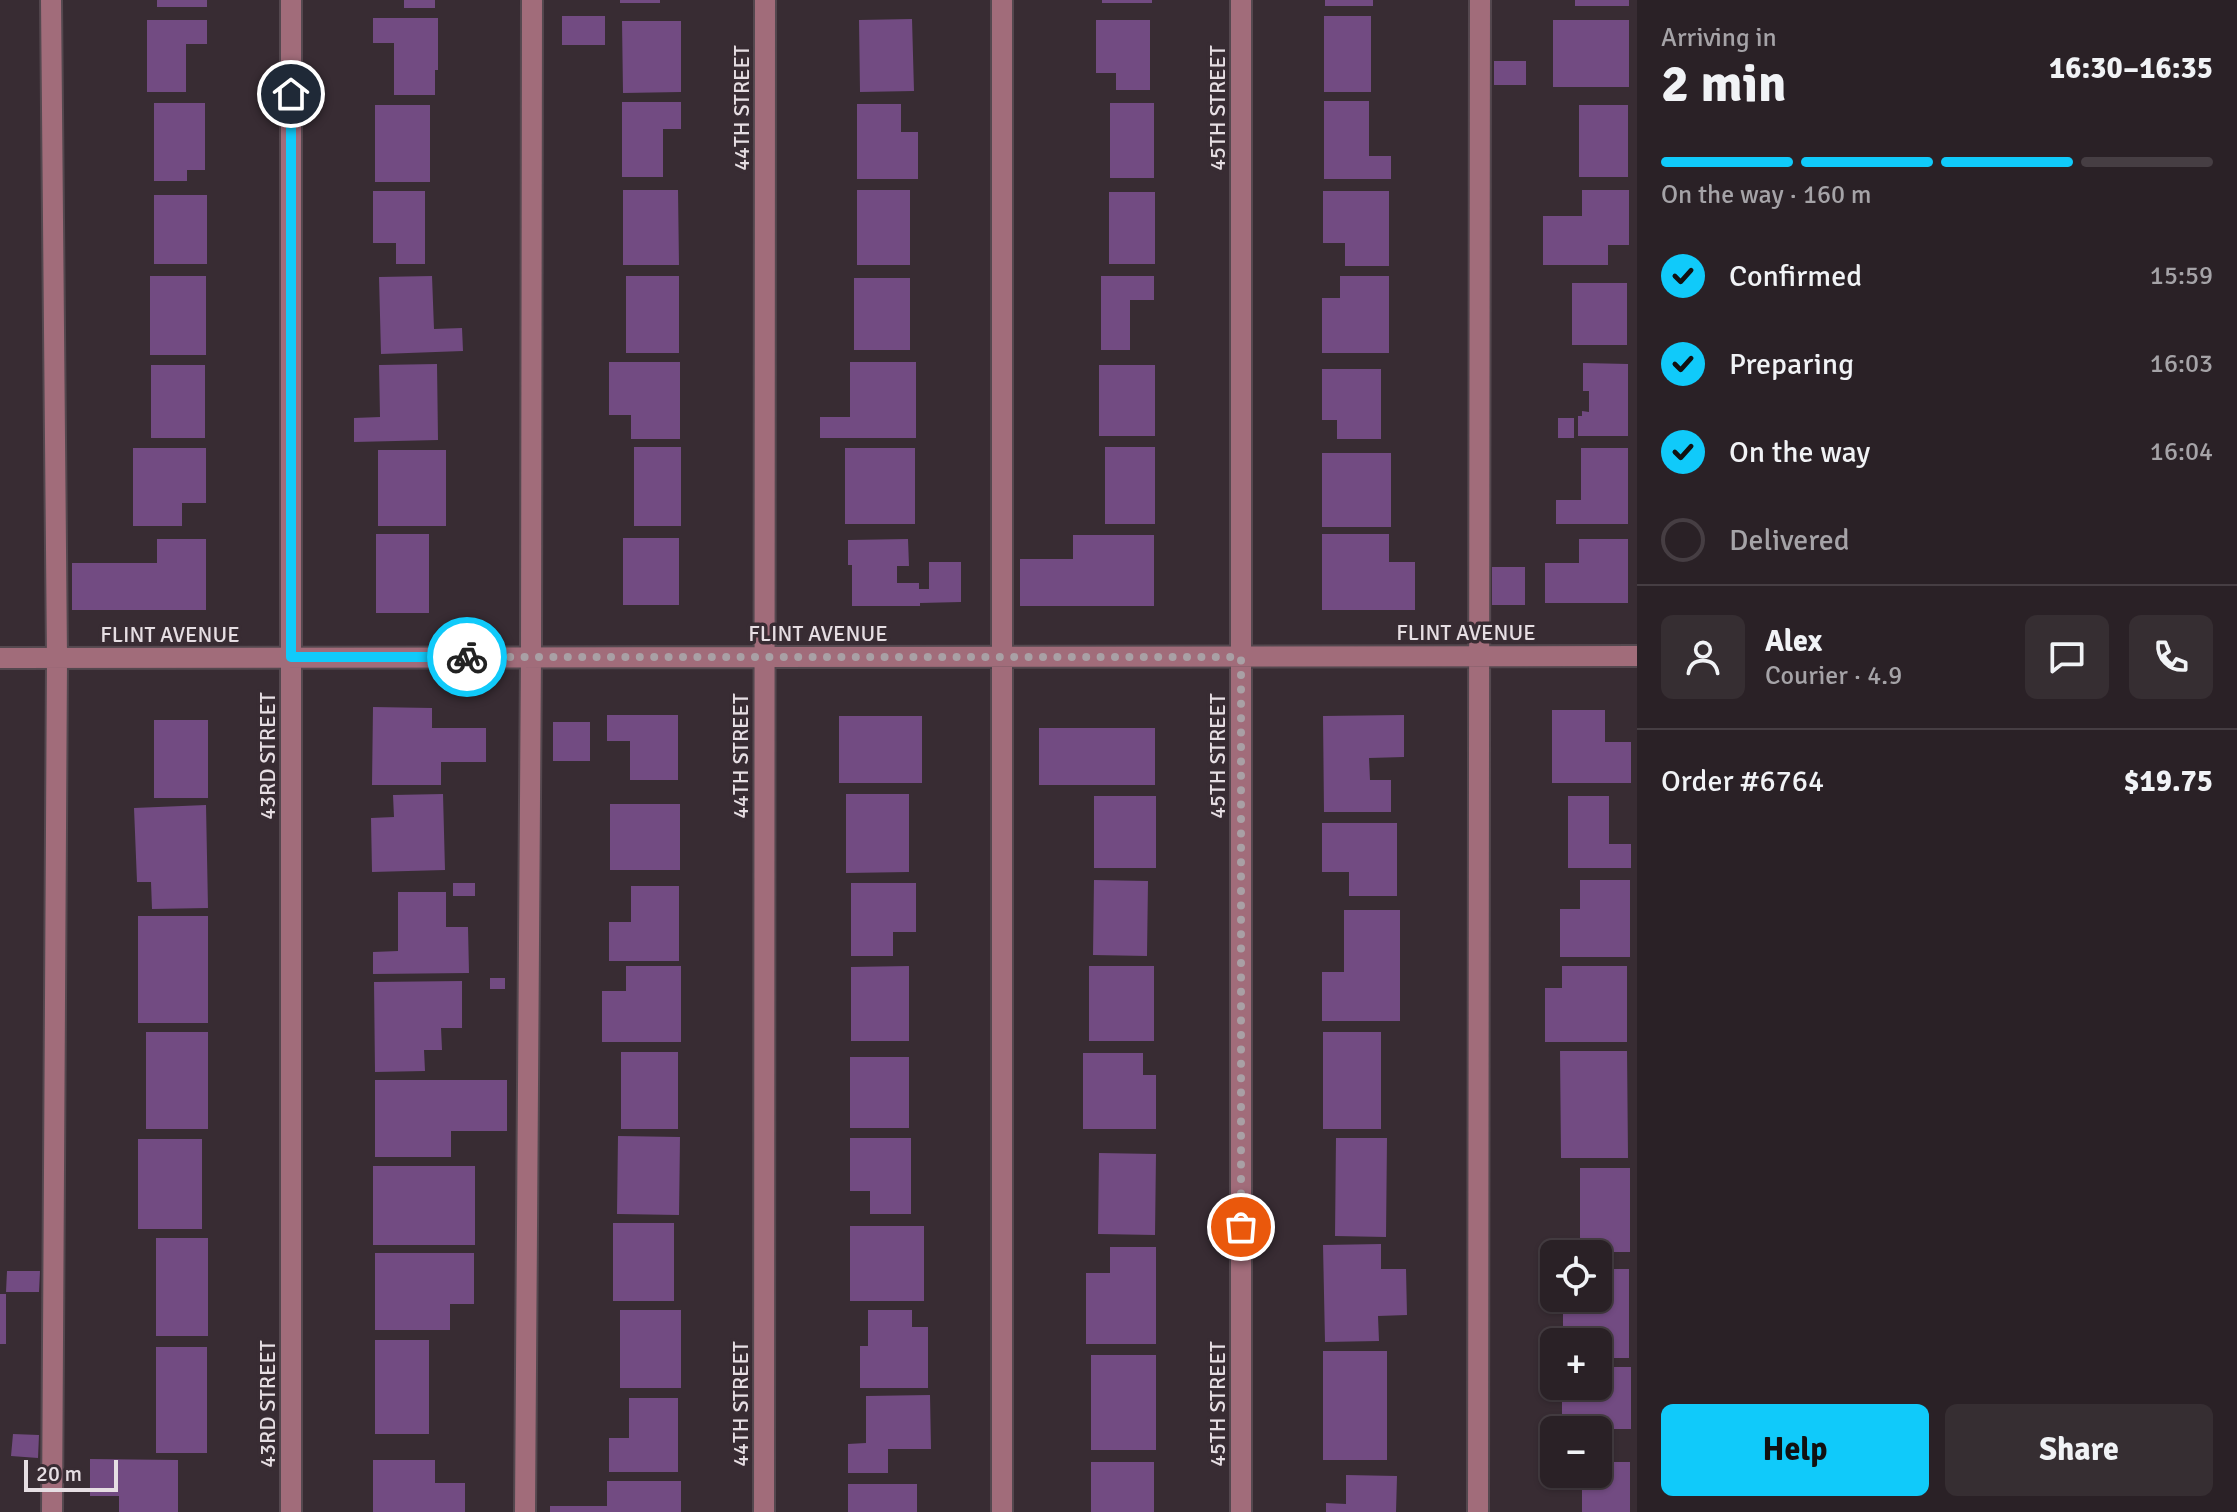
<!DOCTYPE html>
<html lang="en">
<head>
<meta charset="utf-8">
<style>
  body { margin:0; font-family:Signika,sans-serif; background:#362e32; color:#f1f3f6; height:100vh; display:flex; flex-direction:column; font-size:30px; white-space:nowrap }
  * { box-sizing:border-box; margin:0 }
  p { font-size:26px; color:#a5a3a7 }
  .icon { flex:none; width:44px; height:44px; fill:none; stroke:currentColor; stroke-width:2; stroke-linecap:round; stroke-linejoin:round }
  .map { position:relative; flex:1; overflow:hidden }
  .drawer { display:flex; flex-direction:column; background:#2a2126; width:600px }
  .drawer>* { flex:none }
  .tools { position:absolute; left:1540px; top:1240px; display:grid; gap:16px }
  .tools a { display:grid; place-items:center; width:72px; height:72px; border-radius:12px; background:#2a2126; box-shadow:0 2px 6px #0004,0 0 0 2px #463e43; font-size:40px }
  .scale { position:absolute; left:24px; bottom:20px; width:94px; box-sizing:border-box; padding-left:8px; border:4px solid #e6dee3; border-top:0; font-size:22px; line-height:28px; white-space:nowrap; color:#e6dee3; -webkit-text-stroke:6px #382c33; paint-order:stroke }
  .pin { position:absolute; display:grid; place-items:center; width:68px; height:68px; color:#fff; margin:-34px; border:4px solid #fff; border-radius:50%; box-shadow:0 2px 8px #0007 }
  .courier { position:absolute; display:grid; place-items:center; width:80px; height:80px; margin:-40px; border:6px solid #10cafa; border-radius:50%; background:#fff; color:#222; box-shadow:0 2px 10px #0007 }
  .overview em { font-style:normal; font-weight:800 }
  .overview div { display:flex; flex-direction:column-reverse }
  .overview { display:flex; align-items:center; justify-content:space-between; height:136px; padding:0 24px }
  h1 { font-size:52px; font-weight:800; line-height:60px }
  .bar { display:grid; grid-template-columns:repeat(4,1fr); gap:12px 8px; align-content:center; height:96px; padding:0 24px }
  .bar i { height:10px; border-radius:6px; background:#463e43 }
  .bar .on { background:#10cafa }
  .bar p { grid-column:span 4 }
  .line { display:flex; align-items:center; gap:20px; padding:0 24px; border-top:2px solid #463e43 }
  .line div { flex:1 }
  .round { display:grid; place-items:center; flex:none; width:84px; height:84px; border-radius:12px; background:#362e32 }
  ol { padding:0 24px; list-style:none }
  li { display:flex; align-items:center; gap:24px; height:88px }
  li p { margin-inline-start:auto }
  li .icon { padding:8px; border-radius:50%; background:#10cafa; color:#111; stroke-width:4 }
  li:last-child { color:#a5a3a7 }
  li i { width:44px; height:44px; border:4px solid #463e43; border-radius:50% }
  .action { display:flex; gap:16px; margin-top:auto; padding:16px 24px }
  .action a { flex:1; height:92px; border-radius:12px; background:#10cafa; color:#111; font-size:32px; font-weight:800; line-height:92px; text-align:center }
  .action a+a { background:#362e32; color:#f1f3f6 }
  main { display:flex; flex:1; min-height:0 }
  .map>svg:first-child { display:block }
  .building { fill:#724b82 }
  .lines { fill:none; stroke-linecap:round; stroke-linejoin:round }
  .minor-casing { stroke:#54484f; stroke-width:24 }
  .minor { stroke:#a16c7a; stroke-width:20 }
  .done { stroke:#a9a0a5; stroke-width:8; stroke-dasharray:0 14.4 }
  .route { stroke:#10cafa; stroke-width:10 }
  .labels { text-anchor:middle; stroke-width:7; stroke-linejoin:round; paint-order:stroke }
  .street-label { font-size:22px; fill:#e6dee3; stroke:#382c33 }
</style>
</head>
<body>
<main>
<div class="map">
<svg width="1637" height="1512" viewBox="0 0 1637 1512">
  <rect width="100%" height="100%" fill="#382c33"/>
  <!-- building -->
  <path class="building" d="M157,0H207V7H157Z
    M404,0H435V8H404Z
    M620,0H660V3H620Z
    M1102,0H1152V3H1102Z
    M1325,0H1373V6H1325Z
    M1575,0H1629V6H1575Z
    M562,16H605V45H562Z
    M1324,16H1371V92H1324Z
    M373,18H438V70H435V95H394V43H373Z
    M912,19L914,91L860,92L859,20Z
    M147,20H207V44H186V92H147Z
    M1096,20H1150V90H1116V73H1096Z
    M1553,20H1629V87H1553Z
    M622,21H681V92L623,93Z
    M1494,61H1526V85H1494Z
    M1324,101H1369V156H1391V179H1324Z
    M622,102H681V129H663V177H622Z
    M154,103H205V170H187V181H154Z
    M1110,103H1154V178H1110Z
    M857,104H901V132H918V179H857Z
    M375,105H430V182H375Z
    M1579,105H1628V177H1579Z
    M623,190H678L679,265H623Z
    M857,190H910V265H857Z
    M1582,190H1629V245H1608V265H1543V216H1582Z
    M373,191H425V264H396V243H373Z
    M1323,191H1389V266H1345V243H1323Z
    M1109,192H1155V264H1109Z
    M154,195H207V264H154Z
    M150,276H206V355H150Z
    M432,276L434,329L462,328L463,351L381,354L379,277Z
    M626,276H679V353H626Z
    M1101,276H1154V300H1130V350H1101Z
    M1340,276H1389V353H1322V298H1340Z
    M854,278H910V350H854Z
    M1572,283H1627V345H1572Z
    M609,362H680V439H631V415H609Z
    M850,362H916V438H820V417H850Z
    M1583,363L1628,364V436H1578V416H1582V411L1589,412V391H1583Z
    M437,364L438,440L354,442V418L380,417L379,365Z
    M151,365H205V438H151Z
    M1099,365H1155V436H1099Z
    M1322,369H1381V439H1337V420H1322Z
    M1558,418H1574V438H1558Z
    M634,447H681V526H634Z
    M1105,447H1155V524H1105Z
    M133,448H206V503H182V526H133Z
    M845,448H915V524H845Z
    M1581,448H1628V524H1556V500H1581Z
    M378,450H446V526H378Z
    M1322,453H1391V527H1322Z
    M376,534H429V613H376Z
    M1322,534H1389V562H1415V610H1322Z
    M1073,535H1154V606H1020V559H1073Z
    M623,538H679V605H623Z
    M157,539H206V610H72V563H157Z
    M908,539L909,566H897V583H919V589H929V562H961V602L920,603V606H852V565H848V540Z
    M1579,539H1628V603H1545V563H1579Z
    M1492,567H1525V605H1492Z
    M373,707L432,708V728H486V762H441V785H372Z
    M1552,710H1605V742H1631V783H1552Z
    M607,715H678V780H630V741H607Z
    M1404,715V757L1369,758L1370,780H1391V812H1324L1323,716Z
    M839,716H922V783H839Z
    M154,720H208V798H154Z
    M553,722H590V761H553Z
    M1039,728H1155V785H1039Z
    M443,794L445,870L372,872L371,818L394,817L393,795Z
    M846,794H909V872L846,873Z
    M1094,796H1156V868H1094Z
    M1568,796H1609V844H1631V868H1568Z
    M610,804H680V870H610Z
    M206,805L208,908L152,909L151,882H137L134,808Z
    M1322,823H1397V896H1349V872H1322Z
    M1094,880L1148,881L1147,956L1093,955Z
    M1580,880H1630V957H1560V909H1580Z
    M453,883H475V896H453Z
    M851,883H916V932H893V956H851Z
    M631,886H679V961H609V922H631Z
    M398,892H446V927H468L469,973L373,974V952L398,951Z
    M1344,910H1400V1021H1322V972H1344Z
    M138,916H208V1023H138Z
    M626,966H681V1042H602V991H626Z
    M909,966V1041H851V967Z
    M1089,966H1154V1041H1089Z
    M1562,966H1627V1042H1545V988H1562Z
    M490,978H505V989H490Z
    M462,981V1028H441L442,1050H424L425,1071L375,1072L374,982Z
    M146,1032H208V1129H146Z
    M1323,1032H1381V1129H1323Z
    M1560,1051H1627L1628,1158H1561Z
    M621,1052H678V1129H621Z
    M1083,1053H1143V1075H1156V1129H1083Z
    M850,1057H909V1128H850Z
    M375,1080H507V1131H451V1157H375Z
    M618,1136L680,1137L679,1215L617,1214Z
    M850,1138H911V1214H870V1191H850Z
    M1336,1138H1387L1386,1237L1335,1236Z
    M138,1139H202V1229H138Z
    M1099,1153L1156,1154L1155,1235L1098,1234Z
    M373,1166H475V1245H373Z
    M1580,1168H1630V1252H1580Z
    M613,1223H674V1301H613Z
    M850,1226H924V1301H850Z
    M156,1238H208V1336H156Z
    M1381,1244V1269H1406L1407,1315L1378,1316L1379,1341L1325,1342L1323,1245Z
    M1110,1247H1156V1344H1086V1273H1110Z
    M375,1253H474V1304H450V1330H375Z
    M1598,1269H1629V1358H1598V1342H1563V1298H1598Z
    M7,1271H40L39,1292H6Z
    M0,1294H6V1344H0Z
    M620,1310H681V1388H620Z
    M868,1310H912V1327H928V1388H860V1346H868Z
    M375,1340H429V1434H375Z
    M156,1347H207V1453H156Z
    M1323,1351H1387V1460H1323Z
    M1091,1355H1156V1450H1091Z
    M1598,1367H1631V1429H1608V1452H1598V1430H1562V1386H1598Z
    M930,1395L931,1449H888V1473H848V1444L866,1443V1396Z
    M629,1398H678V1472H609V1438H629Z
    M13,1434L39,1435L38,1458L11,1456Z
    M90,1459L178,1460V1512H119V1496H90Z
    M373,1460H435V1483H465V1512H373Z
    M1091,1462H1154V1512H1091Z
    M1598,1462H1630V1512H1582V1474H1598Z
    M1346,1475L1397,1476L1396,1512H1326V1503L1346,1504Z
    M607,1481H681V1512H550V1506H607Z
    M848,1484H917V1512H848Z"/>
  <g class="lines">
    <!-- minor casing -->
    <g class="minor-casing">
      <path id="minor" d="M51,0L57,658L52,1512
        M291,0V1512
        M1002,0V1512
        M1241,0V1512
        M0,658L1637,656
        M525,1512L531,657L532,0
        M764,1512L765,0
        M1478,1512L1480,0"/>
    </g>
    <!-- minor -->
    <use href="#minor" class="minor"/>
  </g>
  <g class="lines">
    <!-- done -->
    <path class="done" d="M467,657H1241V1227"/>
    <!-- route -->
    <path class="route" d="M291,94V657H467"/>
  </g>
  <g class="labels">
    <!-- street labels -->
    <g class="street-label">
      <text transform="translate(741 108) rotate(-90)" y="8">44TH STREET</text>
      <text transform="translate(1217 108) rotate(-90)" y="8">45TH STREET</text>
      <text x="1466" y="640">FLINT AVENUE</text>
      <text x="818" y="641">FLINT AVENUE</text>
      <text x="170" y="642">FLINT AVENUE</text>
      <text transform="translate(267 756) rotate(-90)" y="8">43RD STREET</text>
      <text transform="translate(740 756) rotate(-90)" y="8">44TH STREET</text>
      <text transform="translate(1217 756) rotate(-90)" y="8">45TH STREET</text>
      <text transform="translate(267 1404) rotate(-90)" y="8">43RD STREET</text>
      <text transform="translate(740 1404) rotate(-90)" y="8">44TH STREET</text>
      <text transform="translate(1217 1404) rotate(-90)" y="8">45TH STREET</text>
    </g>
  </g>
</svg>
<div class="tools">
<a><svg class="icon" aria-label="locate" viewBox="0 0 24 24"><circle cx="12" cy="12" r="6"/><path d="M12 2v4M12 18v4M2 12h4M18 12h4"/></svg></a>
<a>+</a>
<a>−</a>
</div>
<div class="scale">20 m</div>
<div class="pin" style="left:1241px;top:1227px;background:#ea580c"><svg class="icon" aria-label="bag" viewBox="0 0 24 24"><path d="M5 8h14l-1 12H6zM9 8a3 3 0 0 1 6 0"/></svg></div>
<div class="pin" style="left:291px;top:94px;background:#1f2937"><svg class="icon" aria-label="home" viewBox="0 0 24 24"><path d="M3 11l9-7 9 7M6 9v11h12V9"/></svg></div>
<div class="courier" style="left:467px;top:657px"><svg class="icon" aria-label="bike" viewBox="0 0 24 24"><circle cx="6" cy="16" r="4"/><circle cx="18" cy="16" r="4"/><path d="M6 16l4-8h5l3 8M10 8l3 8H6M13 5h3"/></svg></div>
</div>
<section class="drawer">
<div class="overview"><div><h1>2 min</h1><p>Arriving in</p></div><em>16:30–16:35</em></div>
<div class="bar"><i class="on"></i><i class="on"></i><i class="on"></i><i></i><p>On the way · 160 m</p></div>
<ol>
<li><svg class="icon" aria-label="check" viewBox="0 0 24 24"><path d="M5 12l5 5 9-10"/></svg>Confirmed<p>15:59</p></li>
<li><svg class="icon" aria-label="check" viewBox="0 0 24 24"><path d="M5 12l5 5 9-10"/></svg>Preparing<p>16:03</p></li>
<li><svg class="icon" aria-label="check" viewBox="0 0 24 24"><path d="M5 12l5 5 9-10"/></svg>On the way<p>16:04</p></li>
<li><i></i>Delivered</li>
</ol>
<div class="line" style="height:144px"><a class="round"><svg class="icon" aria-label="person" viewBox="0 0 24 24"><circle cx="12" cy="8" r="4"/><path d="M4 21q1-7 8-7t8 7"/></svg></a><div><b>Alex</b><p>Courier · 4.9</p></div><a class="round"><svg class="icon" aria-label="chat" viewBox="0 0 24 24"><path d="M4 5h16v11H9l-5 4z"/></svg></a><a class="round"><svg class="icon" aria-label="phone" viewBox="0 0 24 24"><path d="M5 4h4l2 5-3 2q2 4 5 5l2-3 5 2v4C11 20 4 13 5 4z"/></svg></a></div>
<div class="line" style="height:104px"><div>Order #6764</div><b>$19.75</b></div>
<div class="action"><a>Help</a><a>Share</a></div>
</section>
</main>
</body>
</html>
